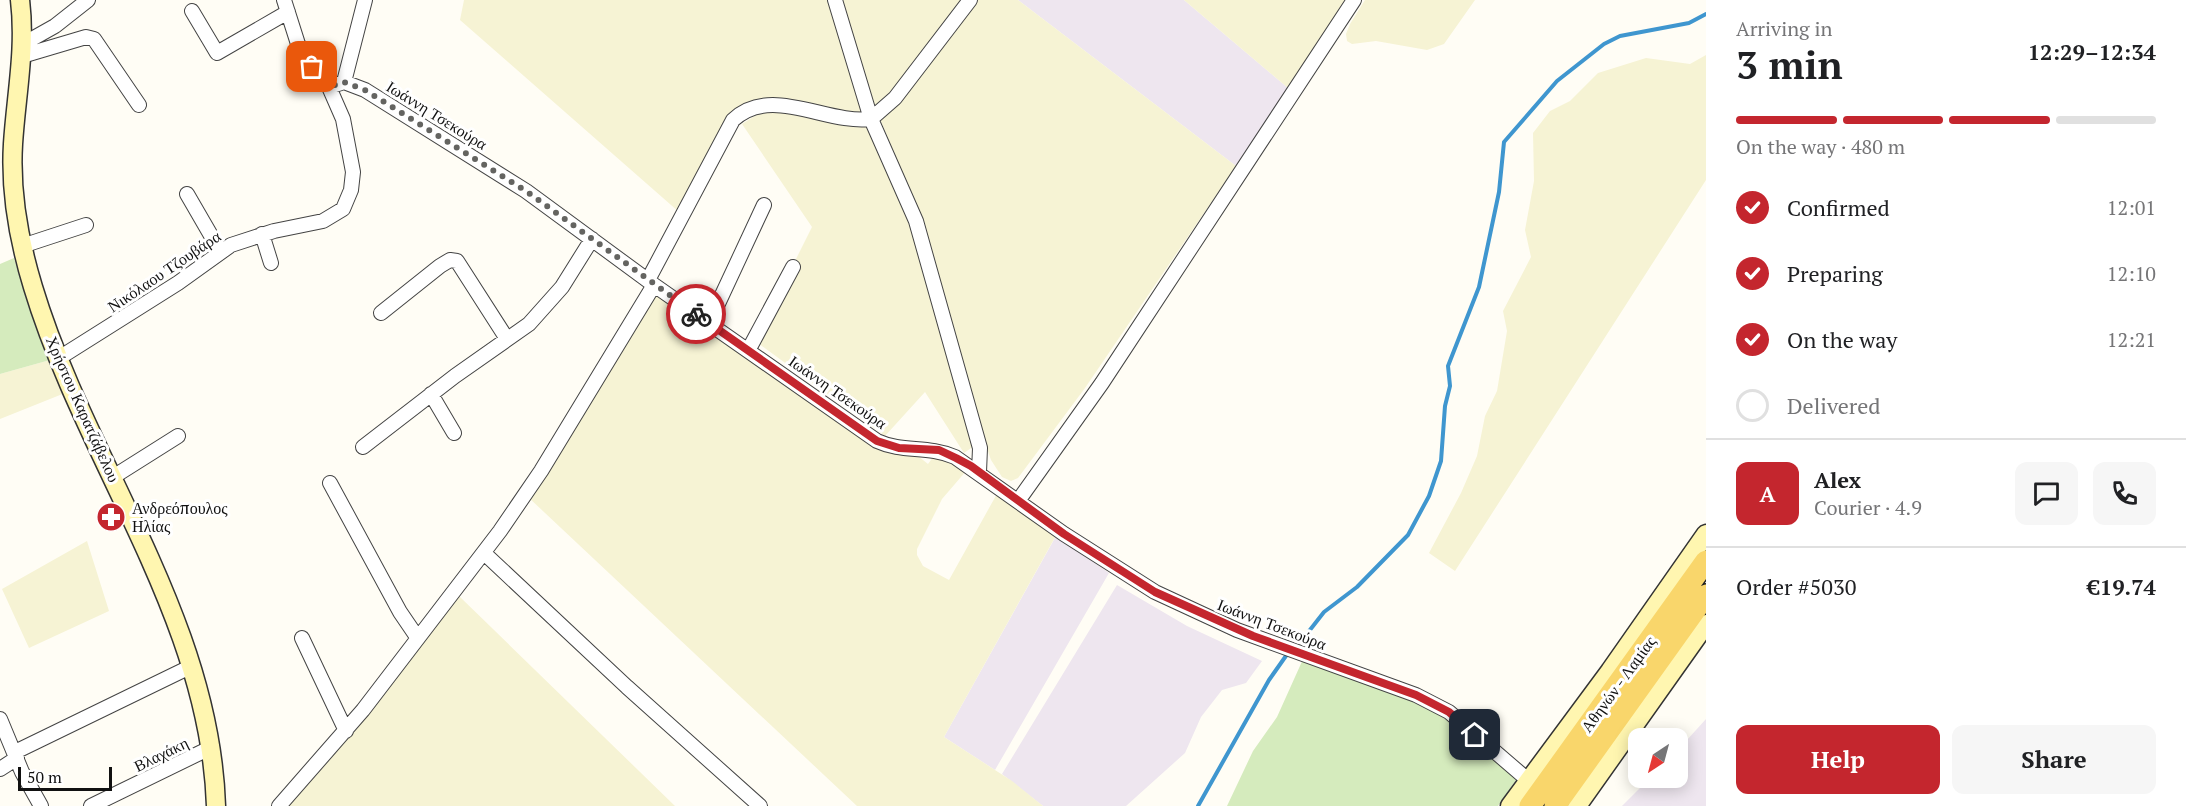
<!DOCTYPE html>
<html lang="en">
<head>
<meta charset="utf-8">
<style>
  body { margin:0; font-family:"PT Serif",serif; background:#f6f6f6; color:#202124; height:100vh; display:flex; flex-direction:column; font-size:22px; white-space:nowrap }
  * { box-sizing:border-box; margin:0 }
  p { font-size:20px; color:#757577 }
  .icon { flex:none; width:33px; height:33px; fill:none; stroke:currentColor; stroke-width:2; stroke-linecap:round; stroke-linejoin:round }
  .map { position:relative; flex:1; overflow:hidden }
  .sheet { display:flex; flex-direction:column; background:#fff; width:480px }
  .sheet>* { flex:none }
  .needle { width:39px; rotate:216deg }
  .buttons { position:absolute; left:1628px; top:728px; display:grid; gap:12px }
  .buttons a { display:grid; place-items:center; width:60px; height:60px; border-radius:12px; background:#fff; box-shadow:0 3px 15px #0003; font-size:30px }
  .scale { position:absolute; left:18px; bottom:15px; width:94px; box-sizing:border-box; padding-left:6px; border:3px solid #111; border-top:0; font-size:16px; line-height:21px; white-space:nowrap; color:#111; -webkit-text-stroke:4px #fff; paint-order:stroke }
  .pin { position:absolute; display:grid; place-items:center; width:51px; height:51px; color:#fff; margin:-26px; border-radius:12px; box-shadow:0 3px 9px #0006 }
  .courier { position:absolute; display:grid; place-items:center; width:60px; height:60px; margin:-30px; border:4px solid #c4262e; border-radius:50%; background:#fff; color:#222; box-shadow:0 2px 8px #0007 }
  .headline em { font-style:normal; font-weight:700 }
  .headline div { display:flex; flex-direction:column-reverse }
  .headline { display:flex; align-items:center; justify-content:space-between; height:102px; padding:0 30px }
  h1 { font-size:39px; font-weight:700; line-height:45px }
  .bar { display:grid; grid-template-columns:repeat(4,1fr); gap:9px 6px; align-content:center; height:72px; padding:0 30px }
  .bar i { height:8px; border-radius:4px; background:#e0e0e0 }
  .bar .selected { background:#c4262e }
  .bar p { grid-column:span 4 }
  .line { display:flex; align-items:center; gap:15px; padding:0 30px; border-top:2px solid #e0e0e0 }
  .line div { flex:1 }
  .round { display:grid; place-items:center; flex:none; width:63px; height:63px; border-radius:12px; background:#f6f6f6 }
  ol { padding:0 30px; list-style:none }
  li { display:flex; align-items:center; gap:18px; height:66px }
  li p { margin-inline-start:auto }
  li .icon { padding:6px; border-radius:50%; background:#c4262e; color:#fff; stroke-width:4 }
  li:last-child { color:#757577 }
  li i { width:33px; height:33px; border:3px solid #e0e0e0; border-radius:50% }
  .primary-button { display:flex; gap:12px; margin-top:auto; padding:12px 30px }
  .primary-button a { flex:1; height:69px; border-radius:12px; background:#c4262e; color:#fff; font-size:24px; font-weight:700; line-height:69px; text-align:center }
  .primary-button a+a { background:#f6f6f6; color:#202124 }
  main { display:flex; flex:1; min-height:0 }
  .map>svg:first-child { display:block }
  .industrial { fill:#eee6ef }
  .farmland { fill:#f6f3d4 }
  .green { fill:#d5ebbd }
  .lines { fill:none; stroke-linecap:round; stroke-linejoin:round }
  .stream { stroke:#3f96cf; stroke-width:4 }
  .street-casing { stroke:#444; stroke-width:16 }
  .secondary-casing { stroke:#333; stroke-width:21 }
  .primary-casing { stroke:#222; stroke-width:24 }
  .street { stroke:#fff; stroke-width:14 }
  .secondary { stroke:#fff6b0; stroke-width:18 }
  .primary { stroke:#f9d66b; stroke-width:21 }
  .done { stroke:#646461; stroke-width:6; stroke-dasharray:0 10.8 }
  .route { stroke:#c4262e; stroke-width:8 }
  .labels { text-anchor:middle; stroke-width:6; stroke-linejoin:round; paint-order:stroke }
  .street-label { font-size:16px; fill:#111; stroke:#fff }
  .poi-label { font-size:16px; fill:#111; stroke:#fff; text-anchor:start }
</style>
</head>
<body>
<main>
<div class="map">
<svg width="1706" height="806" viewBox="0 0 1706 806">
  <rect width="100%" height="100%" fill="#fffdf5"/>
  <!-- industrial -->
  <path class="industrial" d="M1018,0H1184L1288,88L1236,166Z
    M1056,536L1109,573L995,770L944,737Z
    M1117,585L1187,626L1262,661L1246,683L1222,690L1201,717L1185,753L1126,806H1043L1002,774Z
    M1706,719V806H1622L1651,777H1677V751Z"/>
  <!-- farmland -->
  <path class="farmland" d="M464,0H830L866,112L861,116L752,103L679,212L460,20Z
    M841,0H964L894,90L876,109Z
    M975,0H1018L1236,166L1085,388L1018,478L1011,481L1002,477L991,460L975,414L918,211L880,119Z
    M1184,0H1345L1288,88Z
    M1365,0H1475L1444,44L1427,50L1376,41L1352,44L1347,41L1346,34L1350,24Z
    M1706,55V180L1455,571L1429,553L1461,493L1477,456L1485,416L1497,391L1507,331L1503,311L1531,257L1525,230L1534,181L1533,133L1550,111L1570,101L1598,73L1646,58L1690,64Z
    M777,111L870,123L907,212L977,444L964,453L925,392L885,436L755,341L812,227L742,124L758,114Z
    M656,291L870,441L918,456L928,464L936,453L967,470L942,499L917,549V555L923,566L949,580L998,492L1058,532L944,737L1012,781L1043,806H857L528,497Z
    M50,360L65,393L0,419V374Z
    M87,541L109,611L29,648L2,589Z
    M459,596L675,806H287L341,746Z"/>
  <!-- green -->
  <path class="green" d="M14,258L29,308L50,360L0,374V264Z
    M1304,657L1429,704L1512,773L1516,780L1498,806H1227L1253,751L1277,717Z"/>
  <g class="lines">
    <!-- stream -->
    <path class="stream" d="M1306,635L1324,612L1357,587L1408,535L1429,496L1441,461L1445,406L1450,386L1448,366L1479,287L1499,192L1504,142L1557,81L1604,44L1620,36L1689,23L1706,14
      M1198,806L1269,680L1288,653"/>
    <!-- street casing -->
    <g class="street-casing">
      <path id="street" d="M835,0L871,119L916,221L980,448L979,472
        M192,11L217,53L288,12
        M23,44L55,26L88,0
        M22,56L86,37L94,39L139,105
        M344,82L365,0
        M329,87L344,82L365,90L526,191L654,285L877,441C903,453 927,445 955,457L1064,534L1155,592L1237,630L1416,695L1449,712L1529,781
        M187,194L220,251
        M262,234L271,263
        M22,246L86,225
        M648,280L733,120C771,84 827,125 871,119L895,98L970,0
        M381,313L440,266L450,260L457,261L507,339
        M709,323L764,205
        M749,349L793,267
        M59,358L178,283L231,245L274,231L323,221L343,209L351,190L353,172L343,119L329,87L298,44L284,0
        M431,394L454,433
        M363,447L455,376L529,324L562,287L592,239
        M113,477L178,436
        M330,483L400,612L417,637
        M1018,501L1102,383L1354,0
        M484,553L627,687L760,806
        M302,638L346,731
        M0,719L22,772L41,806
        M15,752L192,666
        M0,769L17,758
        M91,806L212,747
        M279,806L363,710L500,531L541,471L654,285"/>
    </g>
    <!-- secondary casing -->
    <g class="secondary-casing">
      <path id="secondary" d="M20,0C26,49 16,96 13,144C10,193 19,241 33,287C86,463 210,617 216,806
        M1510,806L1610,671L1706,534
        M1577,806L1706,624"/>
    </g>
    <!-- primary casing -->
    <g class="primary-casing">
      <path id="primary" d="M1530,806L1706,561
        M1555,806L1706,595"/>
    </g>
    <!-- street -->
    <use href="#street" class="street"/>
    <!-- secondary -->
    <use href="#secondary" class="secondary"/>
    <!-- primary -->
    <use href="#primary" class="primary"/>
  </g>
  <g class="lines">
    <!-- done -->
    <path class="done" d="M312,67L329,87L344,82L365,90L526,191L696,314"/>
    <!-- route -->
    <path class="route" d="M696,314L877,441L899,448L939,450L956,458L971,466L1064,534L1155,592L1253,636L1416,695L1449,712L1475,735"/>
  </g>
  <!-- icons -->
  <defs>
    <g id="pharmacy-disc" transform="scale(1.5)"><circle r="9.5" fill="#c4262e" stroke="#fff"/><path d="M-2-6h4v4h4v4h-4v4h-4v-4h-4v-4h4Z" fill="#fff"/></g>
  </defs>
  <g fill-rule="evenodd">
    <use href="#pharmacy-disc" x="111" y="517"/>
  </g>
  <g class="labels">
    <!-- street labels -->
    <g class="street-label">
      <text transform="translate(437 115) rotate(32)" y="6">Ιωάννη Τσεκούρα</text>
      <text transform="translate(164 271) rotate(-34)" y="6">Νικόλαου Τζουβάρα</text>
      <text transform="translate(838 392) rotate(35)" y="6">Ιωάννη Τσεκούρα</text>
      <text transform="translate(83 409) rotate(66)" y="6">Χρήστου Καρατζάβελου</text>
      <text transform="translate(1272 624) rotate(21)" y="6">Ιωάννη Τσεκούρα</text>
      <text transform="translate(1618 684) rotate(-54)" y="6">Αθηνών - Λαμίας</text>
      <text transform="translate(161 754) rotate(-26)" y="6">Βλαχάκη</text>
    </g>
    <!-- poi labels -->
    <g class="poi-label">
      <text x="132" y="514">Ανδρεόπουλος<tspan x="132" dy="18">Ηλίας</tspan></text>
    </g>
  </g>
</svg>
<div class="buttons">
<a><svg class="needle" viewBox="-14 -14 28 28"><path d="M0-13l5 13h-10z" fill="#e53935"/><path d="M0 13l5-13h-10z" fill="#757577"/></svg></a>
</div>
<div class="scale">50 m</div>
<div class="pin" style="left:312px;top:67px;background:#ea580c"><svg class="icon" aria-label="bag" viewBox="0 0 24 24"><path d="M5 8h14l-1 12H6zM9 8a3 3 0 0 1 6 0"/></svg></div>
<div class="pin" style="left:1475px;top:735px;background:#1f2937"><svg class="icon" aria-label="home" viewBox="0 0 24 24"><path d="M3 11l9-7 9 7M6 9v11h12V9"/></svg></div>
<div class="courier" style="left:696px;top:314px"><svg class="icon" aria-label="bike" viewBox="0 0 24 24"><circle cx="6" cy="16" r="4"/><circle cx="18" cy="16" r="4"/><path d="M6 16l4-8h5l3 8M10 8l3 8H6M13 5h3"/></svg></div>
</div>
<section class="sheet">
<div class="headline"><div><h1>3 min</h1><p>Arriving in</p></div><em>12:29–12:34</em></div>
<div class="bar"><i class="selected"></i><i class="selected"></i><i class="selected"></i><i></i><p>On the way · 480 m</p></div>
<ol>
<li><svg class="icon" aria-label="check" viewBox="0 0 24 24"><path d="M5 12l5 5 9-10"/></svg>Confirmed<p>12:01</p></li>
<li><svg class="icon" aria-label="check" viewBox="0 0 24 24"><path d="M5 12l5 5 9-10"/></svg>Preparing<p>12:10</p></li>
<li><svg class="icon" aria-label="check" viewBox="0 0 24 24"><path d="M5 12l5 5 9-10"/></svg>On the way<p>12:21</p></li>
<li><i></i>Delivered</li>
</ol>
<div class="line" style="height:108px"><b class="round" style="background:#c4262e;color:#fff">A</b><div><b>Alex</b><p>Courier · 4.9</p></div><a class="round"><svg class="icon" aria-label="chat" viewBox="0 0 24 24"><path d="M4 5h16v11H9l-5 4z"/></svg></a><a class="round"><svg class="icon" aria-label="phone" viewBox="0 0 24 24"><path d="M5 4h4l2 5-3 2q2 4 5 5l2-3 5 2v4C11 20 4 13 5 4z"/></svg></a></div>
<div class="line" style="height:78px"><div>Order #5030</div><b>€19.74</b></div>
<div class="primary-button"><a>Help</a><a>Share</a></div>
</section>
</main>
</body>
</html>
